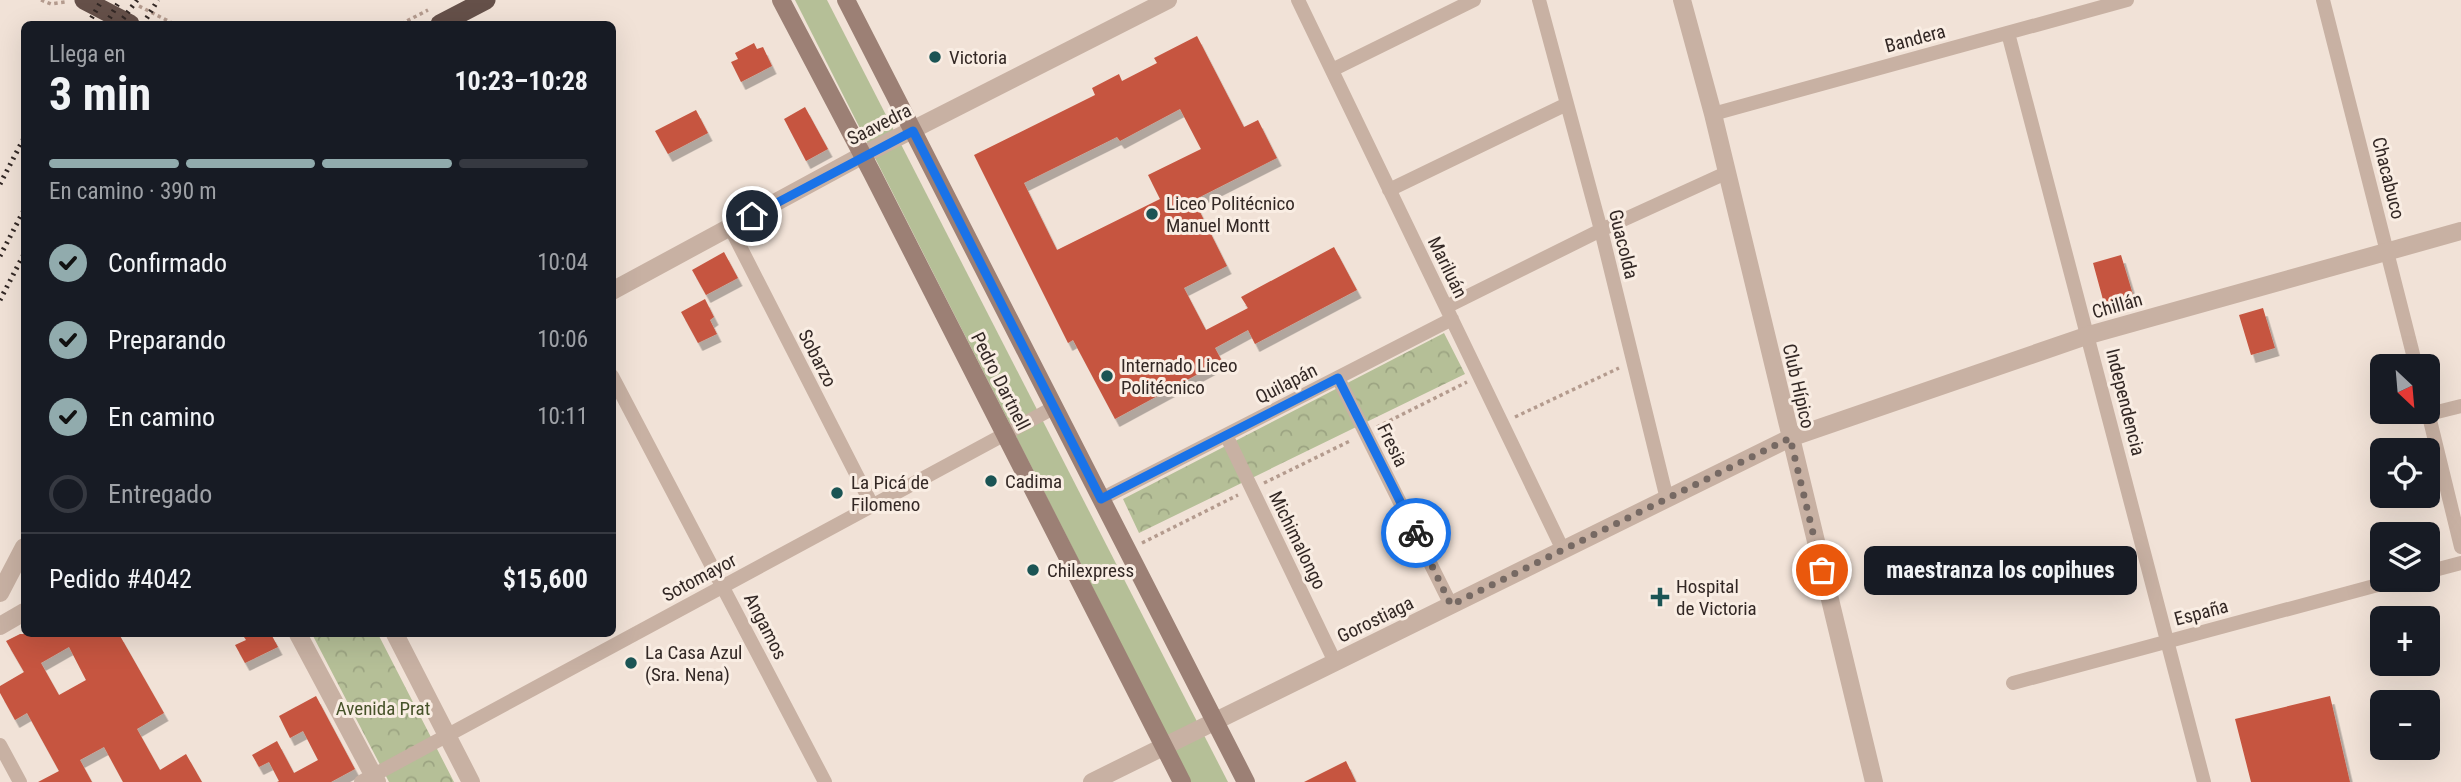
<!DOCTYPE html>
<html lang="es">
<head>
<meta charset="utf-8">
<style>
  body { margin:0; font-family:"Roboto Condensed",sans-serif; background:#20242c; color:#f1f3f6; height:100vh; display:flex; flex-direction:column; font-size:26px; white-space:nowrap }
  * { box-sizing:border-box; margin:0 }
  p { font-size:23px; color:#9ea1a6 }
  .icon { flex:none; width:38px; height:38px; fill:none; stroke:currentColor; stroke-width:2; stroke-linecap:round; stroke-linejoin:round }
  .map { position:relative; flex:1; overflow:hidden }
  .side { position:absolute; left:21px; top:21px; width:595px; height:616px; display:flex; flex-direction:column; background:#171b24; border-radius:10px; box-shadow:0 7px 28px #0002 }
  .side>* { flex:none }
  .needle { width:46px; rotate:154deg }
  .controls { position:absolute; left:2370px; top:354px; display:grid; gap:14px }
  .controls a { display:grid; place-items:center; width:70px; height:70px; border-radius:10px; background:#171b24; box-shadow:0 7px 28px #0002; font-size:35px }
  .pin { position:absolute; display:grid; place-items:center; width:60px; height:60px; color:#fff; margin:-30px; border:4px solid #fff; border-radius:50%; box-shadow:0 2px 7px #0007 }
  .courier { position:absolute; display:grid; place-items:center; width:70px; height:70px; margin:-35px; border:5px solid #1a73e8; border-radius:50%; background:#fff; color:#222; box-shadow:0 2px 9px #0007 }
  .bubble { position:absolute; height:49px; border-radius:10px; background:#171b24; box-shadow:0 7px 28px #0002; font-size:23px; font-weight:700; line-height:49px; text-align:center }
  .overview em { font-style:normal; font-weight:700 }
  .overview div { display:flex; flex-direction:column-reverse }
  .overview { display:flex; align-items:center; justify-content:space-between; height:119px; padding:0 28px }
  h1 { font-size:46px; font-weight:700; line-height:52px }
  .bar { display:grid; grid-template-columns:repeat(4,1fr); gap:10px 7px; align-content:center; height:84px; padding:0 28px }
  .bar i { height:9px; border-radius:5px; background:#363941 }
  .bar .on { background:#91abad }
  .bar p { grid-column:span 4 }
  .line { display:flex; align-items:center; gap:18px; padding:0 28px; border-top:2px solid #363941 }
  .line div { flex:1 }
  ol { padding:0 28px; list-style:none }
  li { display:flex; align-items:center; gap:21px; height:77px }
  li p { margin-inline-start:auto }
  li .icon { padding:7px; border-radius:50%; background:#91abad; color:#111; stroke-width:4 }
  li:last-child { color:#9ea1a6 }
  li i { width:38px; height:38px; border:4px solid #363941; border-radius:50% }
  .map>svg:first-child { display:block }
  .green { fill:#b5bf97 }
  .park { fill:url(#park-crowns) }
  .building { fill:#c6553f; fill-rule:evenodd; filter:url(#shadow) }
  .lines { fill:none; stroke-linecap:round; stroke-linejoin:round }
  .path { stroke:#b49b8e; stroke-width:3.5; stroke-dasharray:3.5 3.5; stroke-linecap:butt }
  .minor { stroke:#c8b1a3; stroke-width:14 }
  .tertiary { stroke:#c8b1a3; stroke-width:18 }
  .secondary { stroke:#9c8075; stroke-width:18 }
  .trunk { stroke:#655049; stroke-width:19 }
  .rail { stroke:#332825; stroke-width:5; stroke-dasharray:2 5; stroke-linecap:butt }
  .done { stroke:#766963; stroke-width:7; stroke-dasharray:0 12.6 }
  .route { stroke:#1a73e8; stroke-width:9 }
  .poi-dot { fill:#1b5454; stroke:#f9ede3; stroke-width:2.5 }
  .labels { text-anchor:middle; stroke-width:6; stroke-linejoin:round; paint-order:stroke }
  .street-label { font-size:19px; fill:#332825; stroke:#f9ede3 }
  .poi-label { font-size:19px; fill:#332825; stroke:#f9ede3; text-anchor:start }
  .park-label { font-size:19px; fill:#465229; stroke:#f9ede3 }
</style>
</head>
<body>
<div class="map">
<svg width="2461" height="782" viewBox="0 0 2461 782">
  <defs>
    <pattern id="park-crowns" width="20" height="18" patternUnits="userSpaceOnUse" patternTransform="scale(1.75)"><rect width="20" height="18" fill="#b5bf97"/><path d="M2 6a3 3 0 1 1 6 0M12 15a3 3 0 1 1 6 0" fill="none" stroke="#9ca482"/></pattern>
    <filter id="shadow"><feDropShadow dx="4.5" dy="8" stdDeviation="0" flood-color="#0004"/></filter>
  </defs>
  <rect width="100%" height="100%" fill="#f1e2d7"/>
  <!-- green -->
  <path class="green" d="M795,0H827L1228,782H1191Z"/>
  <!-- park -->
  <path class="park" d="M1444,333L1465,374L1139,533L1123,499Z
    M312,634H378L454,782H389Z"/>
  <!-- building -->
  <path class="building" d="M1197,36L1244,127L1258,120L1277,158L1194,200L1227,266L1184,288L1206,330L1248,308L1241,297L1334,247L1357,290L1255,344L1248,330L1215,348L1222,361L1115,419L1073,340L1068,343L974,155L1095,95L1092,88L1119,74L1122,81L1157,63L1154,58ZM1180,109L1201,149L1148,175L1160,199L1057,250L1024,183L1117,137L1120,141Z
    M754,43L757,49L763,47L772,66L741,82L731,62L738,59L735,53Z
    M805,107L828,149L806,161L784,119Z
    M696,110L708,133L668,154L655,131Z
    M724,252L738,278L706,295L692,270Z
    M2121,255L2134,298L2105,307L2093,263Z
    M705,299L714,317L710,320L717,334L698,343L681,312Z
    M2263,308L2275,348L2251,355L2239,315Z
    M20,634H119L164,713L137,729L160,770L186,754L202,782H123L104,747L80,760L92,782H38L59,771L27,713L15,720L0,693V686L24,672L6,641ZM69,647L86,680L59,695L41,663Z
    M242,634H271L278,647L245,663L235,645L246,640Z
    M316,696L355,769L331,782H277L279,781L269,762L259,767L252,755L277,741L294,773L318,760L303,731L290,738L279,716Z
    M2330,696L2350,782H2251L2235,719Z
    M1346,761L1356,782H1304Z"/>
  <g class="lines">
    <!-- path -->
    <path class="path" d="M41,0L51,4L65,2
      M139,6L174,24
      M401,24L428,10
      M1515,417L1619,368
      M1377,427L1467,382
      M1264,483L1352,440
      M1142,543L1238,495"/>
    <!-- minor -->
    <path class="minor" d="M1298,0L1563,550
      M1539,0L1601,230L1667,499
      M2323,0L2416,366
      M2008,33L2204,782
      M1332,70L1474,0
      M1713,114L2127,0
      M1389,190L1567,104
      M730,227L872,505
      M1446,307L1601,230L1726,173
      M612,376L825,782
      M1338,378L1451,605
      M2427,408L2461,547
      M2429,414L2461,406
      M1226,435L1335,662
      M1101,499L1452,319
      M2427,572L2461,563
      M2013,683L2400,579
      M0,745L20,782
      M361,782L1055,407"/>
    <!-- tertiary -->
    <path class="tertiary" d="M1682,0L1713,114L1874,782
      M612,291L863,155L1168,0
      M0,593L24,547
      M0,626L24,612
      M298,634L377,782
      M395,634L471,782
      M1092,782L1790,438L2089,335L2461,231"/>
    <!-- secondary -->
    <path class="secondary" d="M781,0L872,173L1182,782
      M846,0L1246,782"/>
    <!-- trunk -->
    <path class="trunk" d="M84,0L130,24
      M440,24L486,0"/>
    <!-- rail -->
    <path class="rail" d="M88,24L102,0
      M106,24L120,0
      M119,24L137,0
      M143,24L158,0
      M0,184L24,138
      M0,256L24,210
      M0,300L24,254"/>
  </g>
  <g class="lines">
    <!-- done -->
    <path class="done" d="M1416,533L1451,605L1790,438L1822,570"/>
    <!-- route -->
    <path class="route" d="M752,216L913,131L1101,499L1338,378L1416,533"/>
  </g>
  <!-- markers -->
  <g class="poi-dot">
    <circle cx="935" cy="57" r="7"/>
    <circle cx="1152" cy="214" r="7"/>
    <circle cx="1107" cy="376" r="7"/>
    <circle cx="991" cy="481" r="7"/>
    <circle cx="837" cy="493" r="7"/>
    <circle cx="1033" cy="570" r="7"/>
    <path d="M1656.5 586.5h7v7h7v7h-7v7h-7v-7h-7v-7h7z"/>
    <circle cx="631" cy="663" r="7"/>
  </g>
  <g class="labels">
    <!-- street labels -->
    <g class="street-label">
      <text transform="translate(1915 38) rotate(-15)" y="7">Bandera</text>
      <text transform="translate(879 124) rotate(-27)" y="7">Saavedra</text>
      <text transform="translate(2389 178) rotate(76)" y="7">Chacabuco</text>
      <text transform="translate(1624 244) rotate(76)" y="7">Guacolda</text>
      <text transform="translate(1448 267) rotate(64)" y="7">Mariluán</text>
      <text transform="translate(2117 305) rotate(-16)" y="7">Chillán</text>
      <text transform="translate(818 358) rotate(63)" y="7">Sobarzo</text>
      <text transform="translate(1001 381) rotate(63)" y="7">Pedro Dartnell</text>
      <text transform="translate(1286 383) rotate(-27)" y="7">Quilapán</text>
      <text transform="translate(1799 386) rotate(77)" y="7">Club Hípico</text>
      <text transform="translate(2126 402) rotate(76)" y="7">Independencia</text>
      <text transform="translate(1393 445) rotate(64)" y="7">Fresia</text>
      <text transform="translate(1298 540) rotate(64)" y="7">Michimalongo</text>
      <text transform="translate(699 577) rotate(-28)" y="7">Sotomayor</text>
      <text transform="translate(2201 612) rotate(-15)" y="7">España</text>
      <text transform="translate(1375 619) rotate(-26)" y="7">Gorostiaga</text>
      <text transform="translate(766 626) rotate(63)" y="7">Angamos</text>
    </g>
    <!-- poi labels -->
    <g class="poi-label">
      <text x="949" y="64">Victoria</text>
      <text x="1166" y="210">Liceo Politécnico<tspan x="1166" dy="22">Manuel Montt</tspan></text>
      <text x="1121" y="372">Internado Liceo<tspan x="1121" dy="22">Politécnico</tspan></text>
      <text x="1005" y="488">Cadima</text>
      <text x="851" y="489">La Picá de<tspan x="851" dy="22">Filomeno</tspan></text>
      <text x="1047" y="577">Chilexpress</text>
      <text x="1676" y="593">Hospital<tspan x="1676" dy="22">de Victoria</tspan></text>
      <text x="645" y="659">La Casa Azul<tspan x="645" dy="22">(Sra. Nena)</tspan></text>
    </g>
    <!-- park labels -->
    <g class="park-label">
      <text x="383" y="715">Avenida Prat</text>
    </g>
  </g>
</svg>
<div class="controls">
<a><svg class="needle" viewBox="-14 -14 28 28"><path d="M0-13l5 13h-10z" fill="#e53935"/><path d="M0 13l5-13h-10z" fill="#9ea1a6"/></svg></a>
<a><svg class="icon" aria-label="locate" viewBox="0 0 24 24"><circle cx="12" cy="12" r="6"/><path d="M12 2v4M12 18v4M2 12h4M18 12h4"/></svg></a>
<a><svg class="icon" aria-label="layers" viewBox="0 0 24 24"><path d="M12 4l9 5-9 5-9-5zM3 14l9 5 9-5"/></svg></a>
<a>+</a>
<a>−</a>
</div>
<div class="pin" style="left:1822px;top:570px;background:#ea580c"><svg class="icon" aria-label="bag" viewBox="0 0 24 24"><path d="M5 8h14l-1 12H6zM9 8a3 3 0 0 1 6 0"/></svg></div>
<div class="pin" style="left:752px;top:216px;background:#1f2937"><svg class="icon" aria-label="home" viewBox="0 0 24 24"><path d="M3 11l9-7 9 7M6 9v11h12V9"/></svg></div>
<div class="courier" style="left:1416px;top:533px"><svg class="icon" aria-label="bike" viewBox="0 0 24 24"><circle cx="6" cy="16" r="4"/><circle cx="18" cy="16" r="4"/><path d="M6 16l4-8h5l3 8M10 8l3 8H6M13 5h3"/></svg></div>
<div class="bubble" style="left:1864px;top:546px;width:273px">maestranza los copihues</div>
<section class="side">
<div class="overview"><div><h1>3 min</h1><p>Llega en</p></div><em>10:23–10:28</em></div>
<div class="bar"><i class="on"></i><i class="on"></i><i class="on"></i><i></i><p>En camino · 390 m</p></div>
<ol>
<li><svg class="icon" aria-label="check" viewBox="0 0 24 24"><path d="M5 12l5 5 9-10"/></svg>Confirmado<p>10:04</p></li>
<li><svg class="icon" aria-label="check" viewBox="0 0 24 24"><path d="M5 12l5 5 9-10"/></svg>Preparando<p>10:06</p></li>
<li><svg class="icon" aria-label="check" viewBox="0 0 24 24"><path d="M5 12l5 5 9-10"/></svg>En camino<p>10:11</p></li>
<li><i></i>Entregado</li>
</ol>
<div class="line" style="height:91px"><div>Pedido #4042</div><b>$15,600</b></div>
</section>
</div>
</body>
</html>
